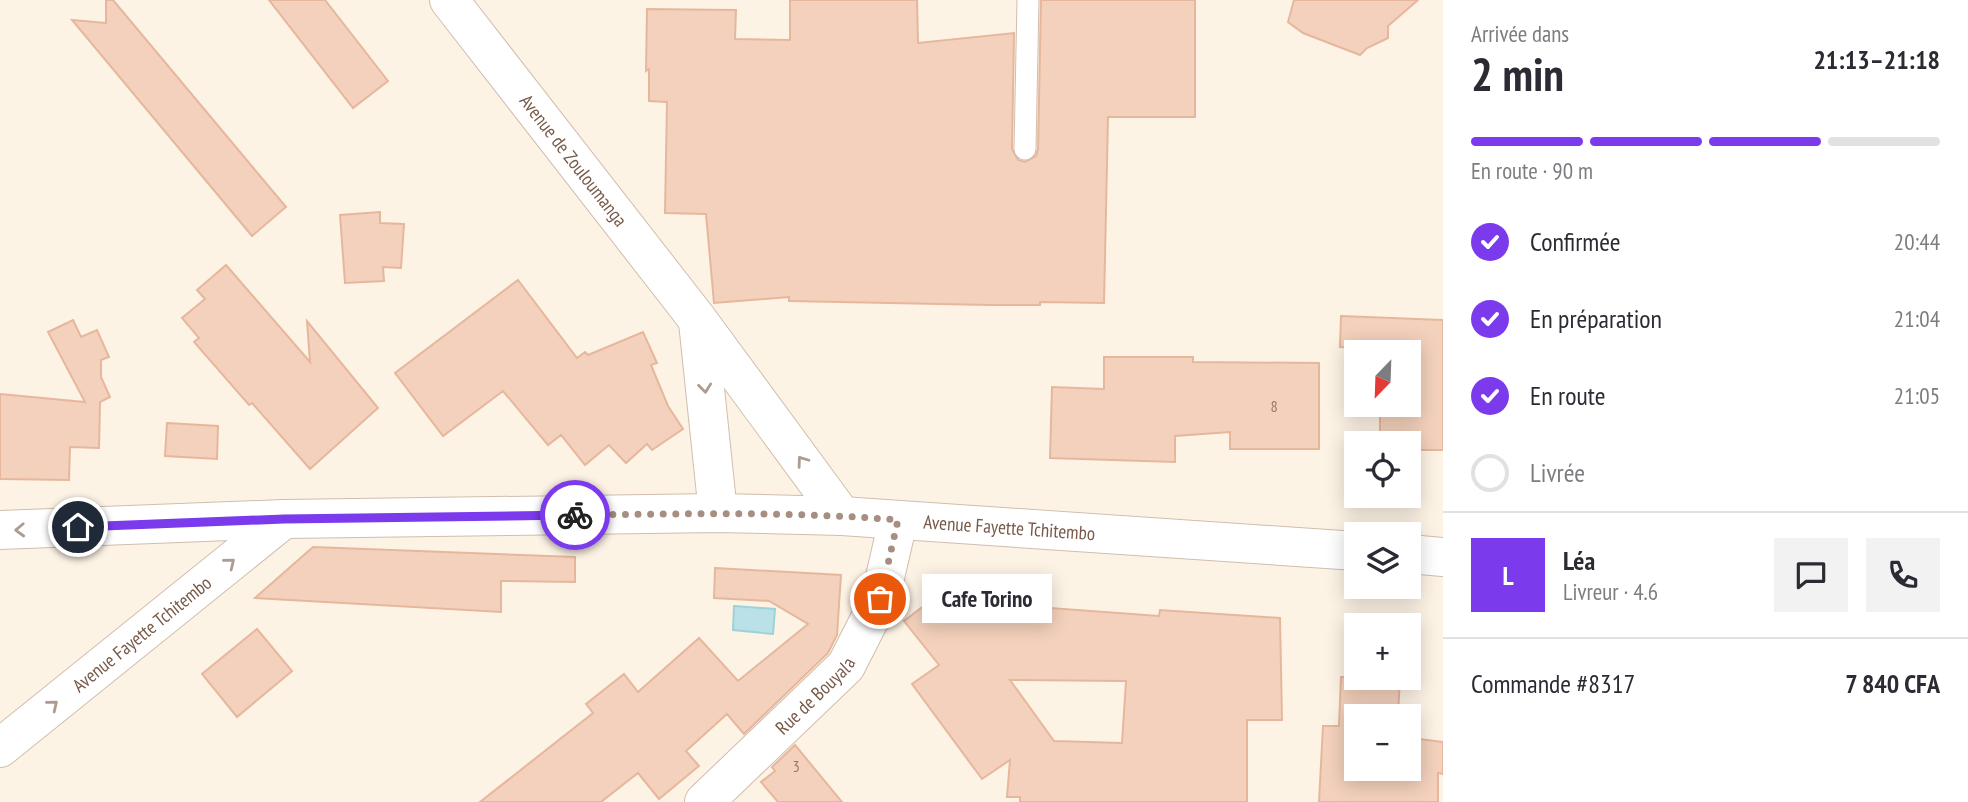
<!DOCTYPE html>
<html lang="fr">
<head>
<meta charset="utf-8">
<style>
  body { margin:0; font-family:"PT Sans Narrow",sans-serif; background:#f2f2f3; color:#2b2b33; height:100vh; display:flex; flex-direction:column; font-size:26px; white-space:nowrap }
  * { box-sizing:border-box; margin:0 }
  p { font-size:23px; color:#7c7c81 }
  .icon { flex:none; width:38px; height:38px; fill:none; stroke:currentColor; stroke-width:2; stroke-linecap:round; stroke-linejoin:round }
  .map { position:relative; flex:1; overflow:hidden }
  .drawer { display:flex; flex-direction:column; background:#fff; width:525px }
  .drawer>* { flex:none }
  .needle { width:46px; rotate:203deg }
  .fabs { position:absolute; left:1344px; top:340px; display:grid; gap:14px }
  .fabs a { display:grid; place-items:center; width:77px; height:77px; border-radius:0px; background:#fff; box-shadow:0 4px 18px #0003; font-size:35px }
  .pin { position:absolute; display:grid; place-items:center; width:60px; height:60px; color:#fff; margin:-30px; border:4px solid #fff; border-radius:50%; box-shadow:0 2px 7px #0007 }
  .courier { position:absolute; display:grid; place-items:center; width:70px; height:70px; margin:-35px; border:5px solid #7c3aed; border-radius:50%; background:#fff; color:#222; box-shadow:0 2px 9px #0007 }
  .bubble { position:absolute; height:49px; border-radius:0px; background:#fff; box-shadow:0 4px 18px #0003; font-size:23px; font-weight:700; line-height:49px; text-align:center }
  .overview em { font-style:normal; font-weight:700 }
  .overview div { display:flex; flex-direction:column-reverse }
  .overview { display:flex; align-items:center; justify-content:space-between; height:119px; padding:0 28px }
  h1 { font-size:46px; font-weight:700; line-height:52px }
  .bar { display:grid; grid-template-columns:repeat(4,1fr); gap:10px 7px; align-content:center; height:84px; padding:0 28px }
  .bar i { height:9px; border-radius:5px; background:#e1e1e2 }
  .bar .on { background:#7c3aed }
  .bar p { grid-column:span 4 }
  .line { display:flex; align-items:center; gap:18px; padding:0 28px; border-top:2px solid #e1e1e2 }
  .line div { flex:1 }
  .round { display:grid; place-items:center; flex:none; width:74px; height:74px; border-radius:0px; background:#f2f2f3 }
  ol { padding:0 28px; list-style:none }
  li { display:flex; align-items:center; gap:21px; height:77px }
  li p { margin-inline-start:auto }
  li .icon { padding:7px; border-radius:50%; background:#7c3aed; color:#fff; stroke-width:4 }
  li:last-child { color:#7c7c81 }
  li i { width:38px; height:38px; border:4px solid #e1e1e2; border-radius:50% }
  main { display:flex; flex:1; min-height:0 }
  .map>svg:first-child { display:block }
  .water { fill:#b9e1e7; stroke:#9fd1d9; stroke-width:2 }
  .building { fill:#f3d1bc; stroke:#e6b79c; stroke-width:2; fill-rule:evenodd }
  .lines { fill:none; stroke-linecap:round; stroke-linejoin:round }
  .service-casing { stroke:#d1bdad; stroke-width:23 }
  .minor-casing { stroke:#d1bdad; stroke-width:40 }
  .tertiary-casing { stroke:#d1bdad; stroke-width:40 }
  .service { stroke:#fff; stroke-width:21 }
  .minor { stroke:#fff; stroke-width:38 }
  .tertiary { stroke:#fff; stroke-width:38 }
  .oneway { stroke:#ad9b92 }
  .done { stroke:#a68f80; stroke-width:7; stroke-dasharray:0 12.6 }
  .route { stroke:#7c3aed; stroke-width:9 }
  .labels { text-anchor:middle; stroke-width:6; stroke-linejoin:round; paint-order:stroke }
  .number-label { font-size:16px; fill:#967766 }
  .street-label { font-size:19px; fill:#775949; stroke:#fff7ec }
</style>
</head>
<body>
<main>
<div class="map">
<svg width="1443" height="802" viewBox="0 0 1443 802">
  <rect width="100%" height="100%" fill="#fdf3e5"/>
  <!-- water -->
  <path class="water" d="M734,606L775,609L773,634L733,630Z"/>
  <!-- building -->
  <path class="building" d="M106,0H113L286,207L252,236L72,20L106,23Z
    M269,0H325L388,81L353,108Z
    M790,0H917L918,43L1014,33L1012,149L1018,160L1025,162L1036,156L1038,149L1041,0H1195V117H1108L1104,303L1040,302V305H990L789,301V297L714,303L706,214L665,213L667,102L649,101V69L646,71L647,9L736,10L735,39L790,40Z
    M1294,0H1418L1388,26V38L1367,48L1360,55L1303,33L1288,22Z
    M380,212V223L404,224L401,268L383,267L384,281L345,283L340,215Z
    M226,265L310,362L307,321L378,408L310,469L252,403L249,405L194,342L199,338L182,318L205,299L197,290Z
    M518,280L577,358L585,352L588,355L643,332L657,363L651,365L668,406L683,429L652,450L647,444L626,463L609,445L585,465L561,435L548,445L503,391L443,436L395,373Z
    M1341,316L1443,320V450H1409V443H1380V404H1409V349L1340,347Z
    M73,320L81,337L97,330L109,357L101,360V377L110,397L100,402L99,448L70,447L69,480L0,479V394L85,402L48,332Z
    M1104,357H1193V362L1319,363V449H1230V432L1175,436V462L1050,458L1052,387L1104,389Z
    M167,423L218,426L217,459L165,456Z
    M313,547L575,557V582L501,581V612L255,598Z
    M715,568L841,575L837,635L828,653L744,734L727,714L686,751L699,766L659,799L638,773L601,802H480L593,713L586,704L624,674L638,692L699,638L738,681L808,624L769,601L714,598Z
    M954,583L969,602L1159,616L1160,610L1280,618L1282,720H1247V802H1020V797H1007L1010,760L982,779L912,684L939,665L904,621ZM1010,680L1126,681L1122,743L1054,741Z
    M257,629L292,671L237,717L202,674Z
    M1341,677H1400L1398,716H1356V768H1409V728H1412L1411,738L1443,742V774L1438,773V802H1319L1323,726H1339Z
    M795,745L842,802H778L761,782L775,771L772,767Z"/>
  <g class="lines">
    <!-- service casing -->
    <g class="service-casing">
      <path id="service" d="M1025,149L1028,0"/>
    </g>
    <!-- minor casing -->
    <g class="minor-casing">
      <g id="minor">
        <path id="s1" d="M449,0L698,320L842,516"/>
        <path d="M698,322L718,513"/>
        <path id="s2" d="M0,748L284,519"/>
        <path id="s3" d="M704,802L846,666L880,599L898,521"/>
      </g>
    </g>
    <!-- tertiary casing -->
    <g class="tertiary-casing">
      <g id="tertiary">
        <path id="s4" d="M0,530L284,519L718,513L842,516L1356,551"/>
        <path d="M1409,554L1443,557"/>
      </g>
    </g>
    <!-- service -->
    <use href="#service" class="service"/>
    <!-- minor -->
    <use href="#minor" class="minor"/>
    <!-- tertiary -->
    <use href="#tertiary" class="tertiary"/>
  </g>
  <!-- one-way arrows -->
  <defs><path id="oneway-chevron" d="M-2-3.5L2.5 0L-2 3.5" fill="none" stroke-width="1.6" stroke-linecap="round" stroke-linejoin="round" transform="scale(1.75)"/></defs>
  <g class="oneway">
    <use href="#oneway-chevron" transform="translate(705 388) rotate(84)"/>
    <use href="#oneway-chevron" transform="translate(802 461) rotate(-126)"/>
    <use href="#oneway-chevron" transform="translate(20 530) rotate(178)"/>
    <use href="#oneway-chevron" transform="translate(230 563) rotate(-39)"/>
    <use href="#oneway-chevron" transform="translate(53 705) rotate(-39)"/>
  </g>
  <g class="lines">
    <!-- done -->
    <path class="done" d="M575,515C683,514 790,511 898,520L880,599"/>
    <!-- route -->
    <path class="route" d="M78,527L284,519L575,515"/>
  </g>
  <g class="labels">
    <!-- number labels -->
    <g class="number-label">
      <text x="1274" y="412">8</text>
      <text x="796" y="772">3</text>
    </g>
    <!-- street labels -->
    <g class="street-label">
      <text dy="7" stroke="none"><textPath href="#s1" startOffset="203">Avenue de Zouloumanga</textPath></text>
      <text dy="7" stroke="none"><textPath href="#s4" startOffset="1010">Avenue Fayette Tchitembo</textPath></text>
      <text dy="7" stroke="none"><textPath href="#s2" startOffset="182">Avenue Fayette Tchitembo</textPath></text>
      <text dy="7" stroke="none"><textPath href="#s3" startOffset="154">Rue de Bouyala</textPath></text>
    </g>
  </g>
</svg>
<div class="fabs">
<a><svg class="needle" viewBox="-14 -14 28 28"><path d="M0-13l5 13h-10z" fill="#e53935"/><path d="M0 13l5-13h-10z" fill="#7c7c81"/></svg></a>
<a><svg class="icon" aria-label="locate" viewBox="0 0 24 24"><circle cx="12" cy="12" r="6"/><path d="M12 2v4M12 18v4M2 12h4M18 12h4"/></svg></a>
<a><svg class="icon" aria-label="layers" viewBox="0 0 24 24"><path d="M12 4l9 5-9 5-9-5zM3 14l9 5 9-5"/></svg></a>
<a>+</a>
<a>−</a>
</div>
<div class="pin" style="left:880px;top:599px;background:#ea580c"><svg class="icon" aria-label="bag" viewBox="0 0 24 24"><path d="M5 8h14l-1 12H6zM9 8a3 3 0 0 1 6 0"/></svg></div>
<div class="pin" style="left:78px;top:527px;background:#1f2937"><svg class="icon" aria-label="home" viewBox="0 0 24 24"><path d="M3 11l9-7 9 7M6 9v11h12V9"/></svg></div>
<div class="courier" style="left:575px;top:515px"><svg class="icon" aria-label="bike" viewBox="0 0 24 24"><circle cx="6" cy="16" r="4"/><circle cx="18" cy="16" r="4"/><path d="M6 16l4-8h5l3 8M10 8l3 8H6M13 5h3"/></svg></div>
<div class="bubble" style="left:922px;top:574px;width:130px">Cafe Torino</div>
</div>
<section class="drawer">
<div class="overview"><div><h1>2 min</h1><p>Arrivée dans</p></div><em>21:13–21:18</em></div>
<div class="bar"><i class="on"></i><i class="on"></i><i class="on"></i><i></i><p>En route · 90 m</p></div>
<ol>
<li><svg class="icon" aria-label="check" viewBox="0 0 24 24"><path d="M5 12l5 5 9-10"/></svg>Confirmée<p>20:44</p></li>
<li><svg class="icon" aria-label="check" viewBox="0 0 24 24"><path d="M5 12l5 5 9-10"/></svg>En préparation<p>21:04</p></li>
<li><svg class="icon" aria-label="check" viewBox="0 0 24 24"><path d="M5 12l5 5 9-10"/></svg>En route<p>21:05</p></li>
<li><i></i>Livrée</li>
</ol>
<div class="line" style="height:126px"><b class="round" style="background:#7c3aed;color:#fff">L</b><div><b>Léa</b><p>Livreur · 4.6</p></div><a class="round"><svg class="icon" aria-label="chat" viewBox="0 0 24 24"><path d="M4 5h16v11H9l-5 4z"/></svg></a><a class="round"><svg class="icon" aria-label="phone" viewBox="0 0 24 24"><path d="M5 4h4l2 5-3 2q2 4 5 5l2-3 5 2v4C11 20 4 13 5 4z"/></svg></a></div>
<div class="line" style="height:91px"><div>Commande #8317</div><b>7 840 CFA</b></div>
</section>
</main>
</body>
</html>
